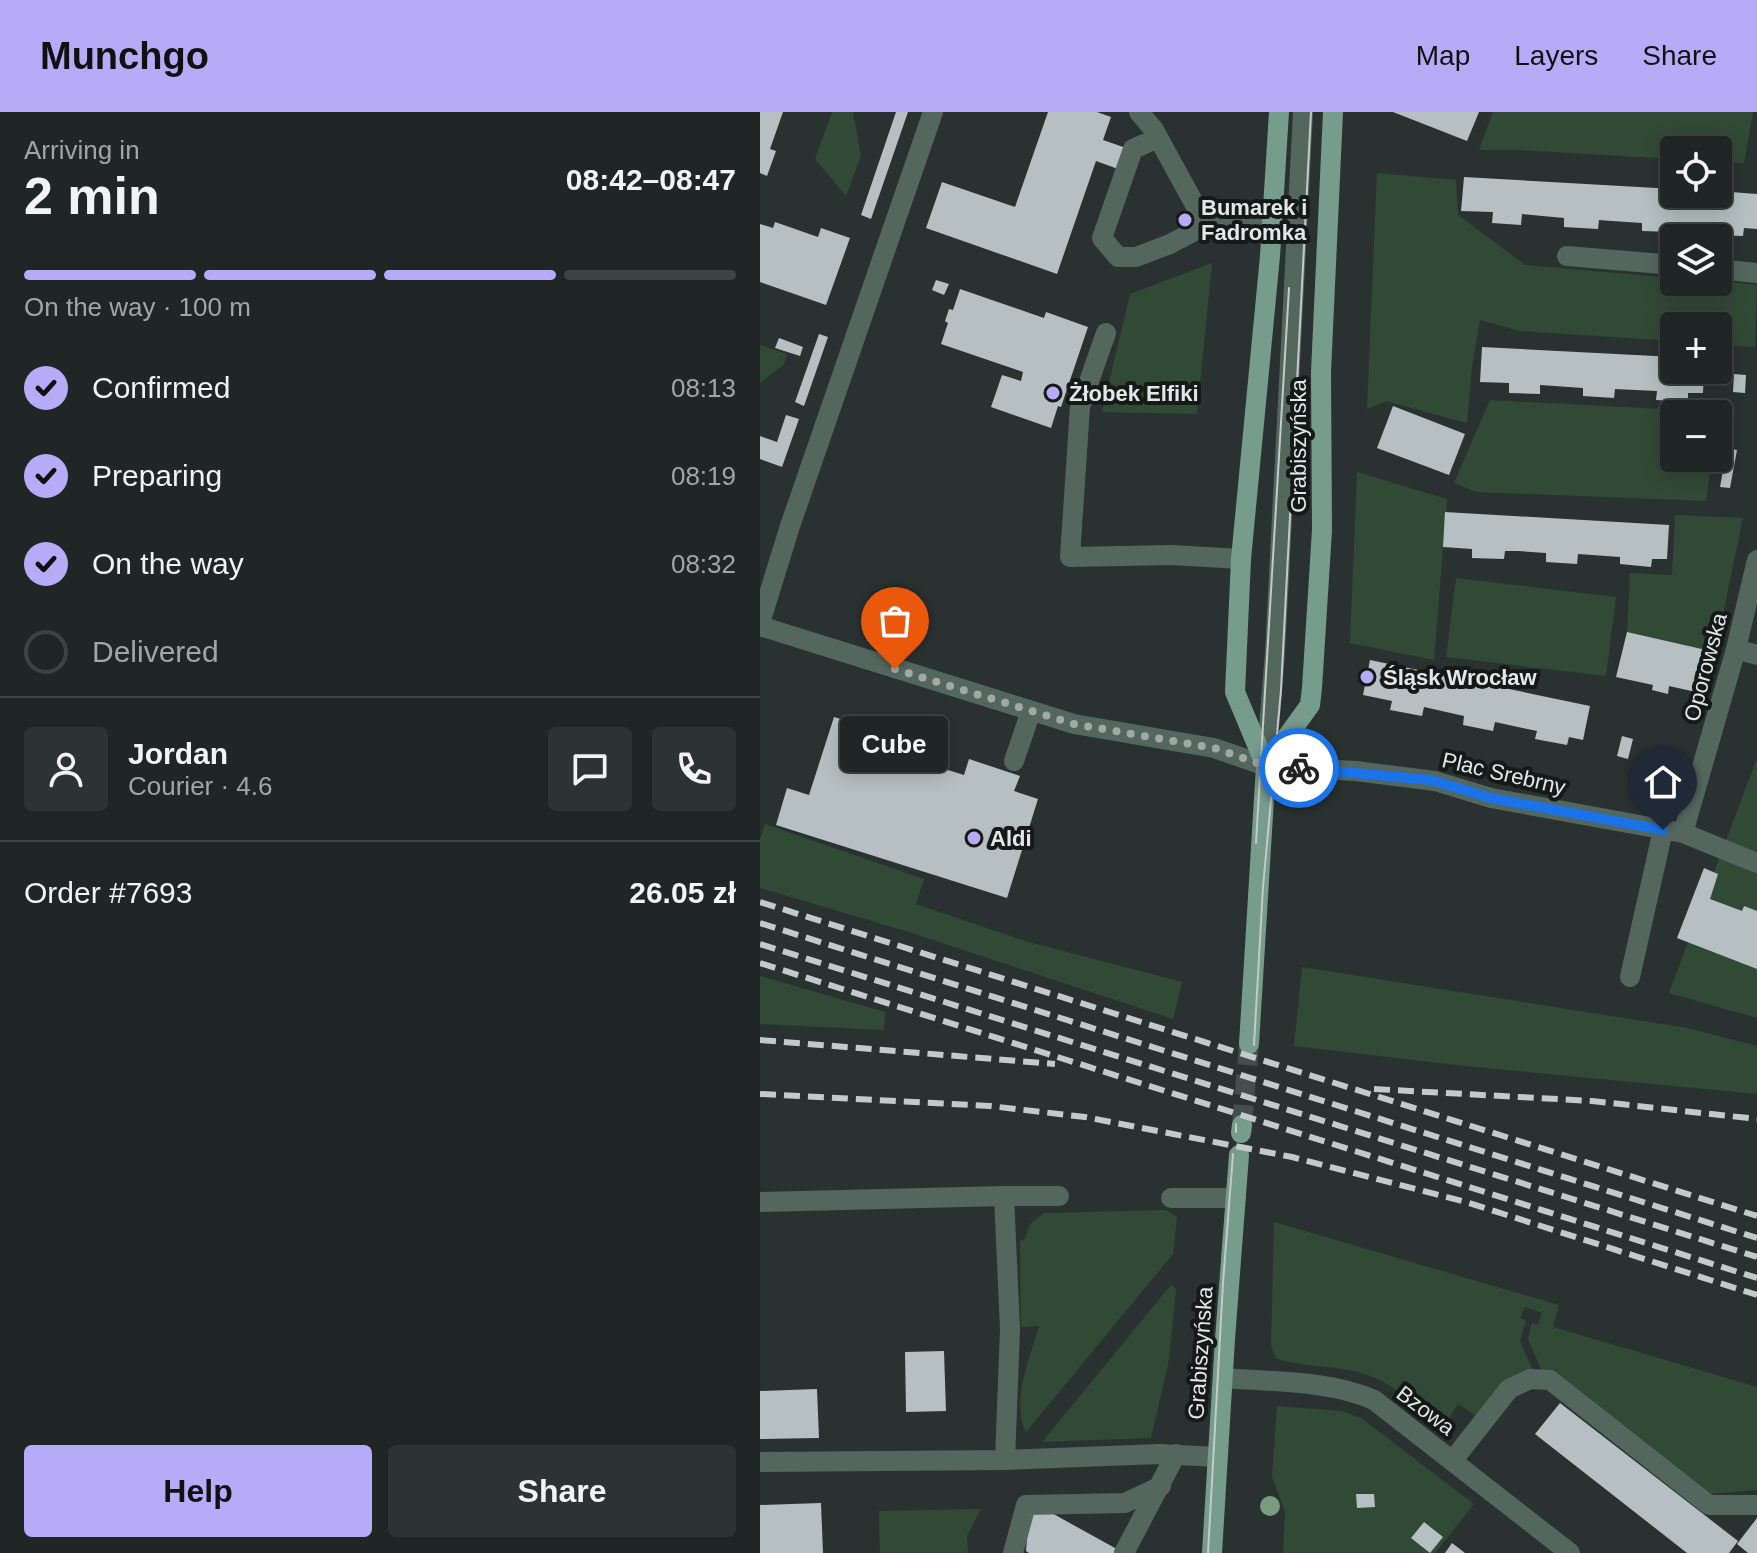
<!DOCTYPE html>
<html lang="en">
<head>
<meta charset="utf-8">
<style>
  body { margin:0; font-family:Helvetica,sans-serif; background:#2d3232; color:#f1f3f6; height:100vh; display:flex; flex-direction:column; font-size:30px; white-space:nowrap }
  * { box-sizing:border-box; margin:0 }
  p { font-size:26px; color:#a2a5a7 }
  .icon { flex:none; width:44px; height:44px; fill:none; stroke:currentColor; stroke-width:2; stroke-linecap:round; stroke-linejoin:round }
  .map { position:relative; flex:1; overflow:hidden }
  .panel { display:flex; flex-direction:column; background:#202625; width:760px }
  .panel>* { flex:none }
  .tools { position:absolute; left:900px; top:24px; display:grid; gap:16px }
  .tools a { display:grid; place-items:center; width:72px; height:72px; border-radius:8px; background:#202625; box-shadow:0 4px 20px #0003,0 0 0 2px #3d4342; font-size:40px }
  .pin { position:absolute; display:grid; place-items:center; width:68px; height:68px; color:#fff; margin:-82px -34px; border-radius:50% 50% 50% 0; rotate:-45deg; box-shadow:0 0 8px #0007 }
  .pin .icon { rotate:45deg }
  .courier { position:absolute; display:grid; place-items:center; width:80px; height:80px; margin:-40px; border:6px solid #1a73e8; border-radius:50%; background:#fff; color:#222; box-shadow:0 2px 10px #0007 }
  .bubble { position:absolute; height:56px; border-radius:8px; background:#202625; box-shadow:0 4px 20px #0003,0 0 0 2px #3d4342; font-size:26px; font-weight:700; line-height:56px; text-align:center }
  .overview em { font-style:normal; font-weight:700 }
  .overview div { display:flex; flex-direction:column-reverse }
  .overview { display:flex; align-items:center; justify-content:space-between; height:136px; padding:0 24px }
  h1 { font-size:52px; font-weight:700; line-height:60px }
  .bar { display:grid; grid-template-columns:repeat(4,1fr); gap:12px 8px; align-content:center; height:96px; padding:0 24px }
  .bar i { height:10px; border-radius:6px; background:#3d4342 }
  .bar .on { background:#b7abf8 }
  .bar p { grid-column:span 4 }
  .line { display:flex; align-items:center; gap:20px; padding:0 24px; border-top:2px solid #3d4342 }
  .line div { flex:1 }
  .round { display:grid; place-items:center; flex:none; width:84px; height:84px; border-radius:8px; background:#2d3232 }
  ol { padding:0 24px; list-style:none }
  li { display:flex; align-items:center; gap:24px; height:88px }
  li p { margin-inline-start:auto }
  li .icon { padding:8px; border-radius:50%; background:#b7abf8; color:#111; stroke-width:4 }
  li:last-child { color:#a2a5a7 }
  li i { width:44px; height:44px; border:4px solid #3d4342; border-radius:50% }
  .cta { display:flex; gap:16px; margin-top:auto; padding:16px 24px }
  .cta a { flex:1; height:92px; border-radius:8px; background:#b7abf8; color:#111; font-size:32px; font-weight:700; line-height:92px; text-align:center }
  .cta a+a { background:#2d3232; color:#f1f3f6 }
  header { display:flex; align-items:center; gap:48px; box-sizing:border-box; height:112px; padding:0 40px; background:#b7abf8; color:#111 }
  header strong { font-size:38px }
  nav { display:flex; gap:44px; margin-inline-start:auto; font-size:28px }
  main { display:flex; flex:1; min-height:0 }
  .map>svg:first-child { display:block }
  .green { fill:#314a35 }
  .building { fill:#b6c0c2 }
  .lines { fill:none; stroke-linecap:round; stroke-linejoin:round }
  .major-tunnel { stroke:#464d4c; stroke-width:20; stroke-dasharray:20 10; stroke-linecap:butt }
  .minor { stroke:#54675f; stroke-width:20 }
  .major { stroke:#769c8d; stroke-width:20 }
  .tram { stroke:#c4caca; stroke-width:2 }
  .rail { stroke:#c4caca; stroke-width:6; stroke-dasharray:16 8; stroke-linecap:butt }
  .tree { fill:#799b80 }
  .done { stroke:#a2a8a7; stroke-width:8; stroke-dasharray:0 14.4 }
  .route { stroke:#1a73e8; stroke-width:10 }
  .poi-dot { fill:#b7abf8; stroke:#151918; stroke-width:3 }
  .labels { text-anchor:middle; stroke-width:8; stroke-linejoin:round; paint-order:stroke }
  .poi-label { font-size:22px; font-weight:bold; fill:#e2e7e7; stroke:#151918; text-anchor:start }
  .street-label { font-size:22px; fill:#e2e7e7; stroke:#151918 }
</style>
</head>
<body>
<header>
<strong>Munchgo</strong>
<nav><a>Map</a><a>Layers</a><a>Share</a></nav>
</header>
<main>
<section class="panel">
<div class="overview"><div><h1>2 min</h1><p>Arriving in</p></div><em>08:42–08:47</em></div>
<div class="bar"><i class="on"></i><i class="on"></i><i class="on"></i><i></i><p>On the way · 100 m</p></div>
<ol>
<li><svg class="icon" aria-label="check" viewBox="0 0 24 24"><path d="M5 12l5 5 9-10"/></svg>Confirmed<p>08:13</p></li>
<li><svg class="icon" aria-label="check" viewBox="0 0 24 24"><path d="M5 12l5 5 9-10"/></svg>Preparing<p>08:19</p></li>
<li><svg class="icon" aria-label="check" viewBox="0 0 24 24"><path d="M5 12l5 5 9-10"/></svg>On the way<p>08:32</p></li>
<li><i></i>Delivered</li>
</ol>
<div class="line" style="height:144px"><a class="round"><svg class="icon" aria-label="person" viewBox="0 0 24 24"><circle cx="12" cy="8" r="4"/><path d="M4 21q1-7 8-7t8 7"/></svg></a><div><b>Jordan</b><p>Courier · 4.6</p></div><a class="round"><svg class="icon" aria-label="chat" viewBox="0 0 24 24"><path d="M4 5h16v11H9l-5 4z"/></svg></a><a class="round"><svg class="icon" aria-label="phone" viewBox="0 0 24 24"><path d="M5 4h4l2 5-3 2q2 4 5 5l2-3 5 2v4C11 20 4 13 5 4z"/></svg></a></div>
<div class="line" style="height:104px"><div>Order #7693</div><b>26.05 zł</b></div>
<div class="cta"><a>Help</a><a>Share</a></div>
</section>
<div class="map">
<svg width="997" height="1441" viewBox="0 0 997 1441">
  <rect width="100%" height="100%" fill="#2a3231"/>
  <!-- green -->
  <path class="green" d="M72,0H93L101,44L86,84L55,47Z
    M733,0H993L984,51L958,50V38H914V47L760,38H719Z
    M617,61L696,68L698,103L765,153L914,166V170L958,169L997,173L995,235L958,233V214H914V229L759,219L720,208L712,255L707,311L626,289L607,297Z
    M452,151L437,302L342,300L370,182Z
    M0,233L27,242L24,252L0,271Z
    M730,288L959,300L958,307V302H914V346H952L946,389L717,380L694,371Z
    M597,360L687,387L674,548L590,531Z
    M915,403L983,406L955,540L867,520L870,461L912,463Z
    M696,466L856,485L846,564L686,545Z
    M997,646V906L909,881Z
    M5,712L164,767L156,792L265,829L422,870L413,907L152,821L0,776V727Z
    M542,855L927,916L997,934V982L705,954L534,934Z
    M0,864L125,900L124,918L0,912Z
    M406,1098L417,1105L413,1142L266,1320C251,1288 270,1246 279,1214L261,1215L260,1129L265,1127L270,1112L284,1101Z
    M514,1110L799,1193L793,1215L997,1275V1378L948,1382L782,1260L768,1227L772,1211L778,1213L782,1201L765,1195L760,1206L766,1209L760,1229L774,1261L718,1305L698,1292L683,1315C660,1298 637,1274 610,1264C580,1252 546,1257 516,1246L511,1234Z
    M411,1173L416,1177L409,1248L391,1326L282,1330Z
    M517,1294L582,1299L601,1306L714,1392L675,1441H523L525,1400L512,1364Z
    M221,1397L207,1424L208,1441H120L119,1399Z"/>
  <!-- building -->
  <path class="building" d="M0,0H23L10,37L16,39L7,64L0,61Z
    M136,0H148L111,107L101,103Z
    M288,0H337L351,5L343,28L366,36L358,57L336,49L297,162L166,116L182,70L255,95Z
    M633,0H719L707,29Z
    M704,65L914,77V82H958V79L997,82V117L984,116L983,124L955,123V114L927,113L913,112L912,120L882,119V111L852,109L839,108L838,117L804,115V106L762,102L761,113L732,111L733,100L701,99Z
    M15,110L58,125L61,116L90,126L66,193L0,170V112L13,116Z
    M176,168L189,172L184,183L172,178Z
    M200,177L284,206L286,200L328,215L301,295L298,294L291,316L231,295L242,263L261,269L263,260L181,232L188,211L185,209L189,197L193,198Z
    M59,222L68,225L44,294L35,290Z
    M19,226L43,235L40,244L15,236Z
    M722,235L914,245V258H944L943,281H928V290L896,288L897,279L855,277L854,286L823,284V276L780,273V282L749,281V271L720,270Z
    M974,262L986,263L985,281L973,280Z
    M633,294L705,322L689,363L617,336Z
    M26,303L39,307L22,355L0,347V324L17,330Z
    M967,336L977,338L970,376L960,375Z
    M685,400L909,413L907,447H892L891,455L860,452V445L818,442L817,452L786,450V441L758,439H745L744,447L712,446V437L683,435Z
    M867,520L955,540L945,582L909,574L908,582L892,578L893,573L856,565Z
    M610,548L830,594L823,628L809,625L807,633L775,627L777,619L735,610L733,619L703,613L704,604L664,595L662,604L630,598L632,589L603,583Z
    M74,605L107,615L102,631L204,663L209,647L260,664L254,679L278,687L247,786L16,713L27,676L49,683Z
    M862,624L873,627L868,647L857,644Z
    M944,756L958,762L950,787L982,799L984,794L997,799V857L917,826Z
    M184,1239L186,1299L146,1300L145,1240Z
    M57,1277L59,1326L0,1327V1279Z
    M800,1291L978,1429L969,1441H927L775,1322Z
    M596,1382H614L615,1395L597,1396Z
    M270,1389L364,1441H269L266,1439Z
    M61,1391L63,1441H0V1393Z
    M997,1406V1441H988L977,1432Z
    M664,1410L683,1425L670,1441L651,1426Z
    M692,1431L705,1441H685Z"/>
  <g class="lines">
    <!-- major-tunnel -->
    <path class="major-tunnel" d="M482,1013L489,932"/>
    <!-- minor -->
    <path class="minor" d="M379,0L394,18L446,113
      M398,26L373,37L342,126L358,145H376L410,132L446,113H512
      M807,144L914,153
      M958,157L997,161
      M346,221L320,295L310,445L412,443L481,447
      M0,511L30,414L173,0
      M0,514L314,612L454,636L506,654L596,659L675,669L731,686L923,721L997,751
      M976,537L997,543
      M254,649L271,599
      M506,654L515,540L543,0
      M923,721L976,537L997,448
      M870,865L903,718
      M244,1084H299
      M411,1086H476
      M0,1090L244,1084L250,1217L245,1348L399,1342L458,1345
      M463,1266C512,1270 569,1268 614,1288L810,1441
      M693,1348L749,1277L770,1267L790,1268L949,1393H997
      M0,1350L245,1348
      M253,1441L266,1393L365,1391L401,1374
      M364,1441L416,1342"/>
    <!-- major -->
    <path class="major" d="M506,654L550,593L552,576L562,418L561,260L573,0
      M489,932L506,654L475,580L481,447L510,144L519,0
      M481,1021L482,1013
      M452,1441L465,1227L479,1043"/>
    <!-- tram -->
    <path class="tram" d="M496,731L529,176
      M494,933L503,775L521,578L551,0
      M476,1020V1012
      M448,1441L463,1171L473,1042"/>
    <!-- rail -->
    <path class="rail" d="M0,790L997,1104
      M0,811L997,1126
      M0,832L997,1145
      M0,851L997,1166
      M0,928L295,952
      M614,977L832,989L997,1007
      M0,982L230,994L325,1005L532,1045L706,1090L997,1183"/>
  </g>
  <!-- trees -->
  <circle class="tree" cx="510" cy="1394" r="10"/>
  <g class="lines">
    <!-- done -->
    <path class="done" d="M135,557L314,612L454,636L506,654L539,656"/>
    <!-- route -->
    <path class="route" d="M539,656L671,668L731,686L903,718"/>
  </g>
  <!-- markers -->
  <g class="poi-dot">
    <circle cx="425" cy="108" r="8"/>
    <circle cx="293" cy="281" r="8"/>
    <circle cx="607" cy="565" r="8"/>
    <circle cx="214" cy="726" r="8"/>
  </g>
  <g class="labels">
    <!-- poi labels -->
    <g class="poi-label">
      <text x="441" y="103">Bumarek i<tspan x="441" dy="25">Fadromka</tspan></text>
      <text x="309" y="289">Żłobek Elfiki</text>
      <text x="623" y="573">Śląsk Wrocław</text>
      <text x="230" y="734">Aldi</text>
    </g>
    <!-- street labels -->
    <g class="street-label">
      <text transform="translate(538 334) rotate(-90)" y="8">Grabiszyńska</text>
      <text transform="translate(945 555) rotate(-75)" y="8">Oporowska</text>
      <text transform="translate(744 661) rotate(13)" y="8">Plac Srebrny</text>
      <text transform="translate(440 1241) rotate(-86)" y="8">Grabiszyńska</text>
      <text transform="translate(666 1298) rotate(37)" y="8">Bzowa</text>
    </g>
  </g>
</svg>
<div class="tools">
<a><svg class="icon" aria-label="locate" viewBox="0 0 24 24"><circle cx="12" cy="12" r="6"/><path d="M12 2v4M12 18v4M2 12h4M18 12h4"/></svg></a>
<a><svg class="icon" aria-label="layers" viewBox="0 0 24 24"><path d="M12 4l9 5-9 5-9-5zM3 14l9 5 9-5"/></svg></a>
<a>+</a>
<a>−</a>
</div>
<div class="pin" style="left:135px;top:557px;background:#ea580c"><svg class="icon" aria-label="bag" viewBox="0 0 24 24"><path d="M5 8h14l-1 12H6zM9 8a3 3 0 0 1 6 0"/></svg></div>
<div class="pin" style="left:903px;top:718px;background:#1f2937"><svg class="icon" aria-label="home" viewBox="0 0 24 24"><path d="M3 11l9-7 9 7M6 9v11h12V9"/></svg></div>
<div class="courier" style="left:539px;top:656px"><svg class="icon" aria-label="bike" viewBox="0 0 24 24"><circle cx="6" cy="16" r="4"/><circle cx="18" cy="16" r="4"/><path d="M6 16l4-8h5l3 8M10 8l3 8H6M13 5h3"/></svg></div>
<div class="bubble" style="left:80px;top:604px;width:108px">Cube</div>
</div>
</main>
</body>
</html>
